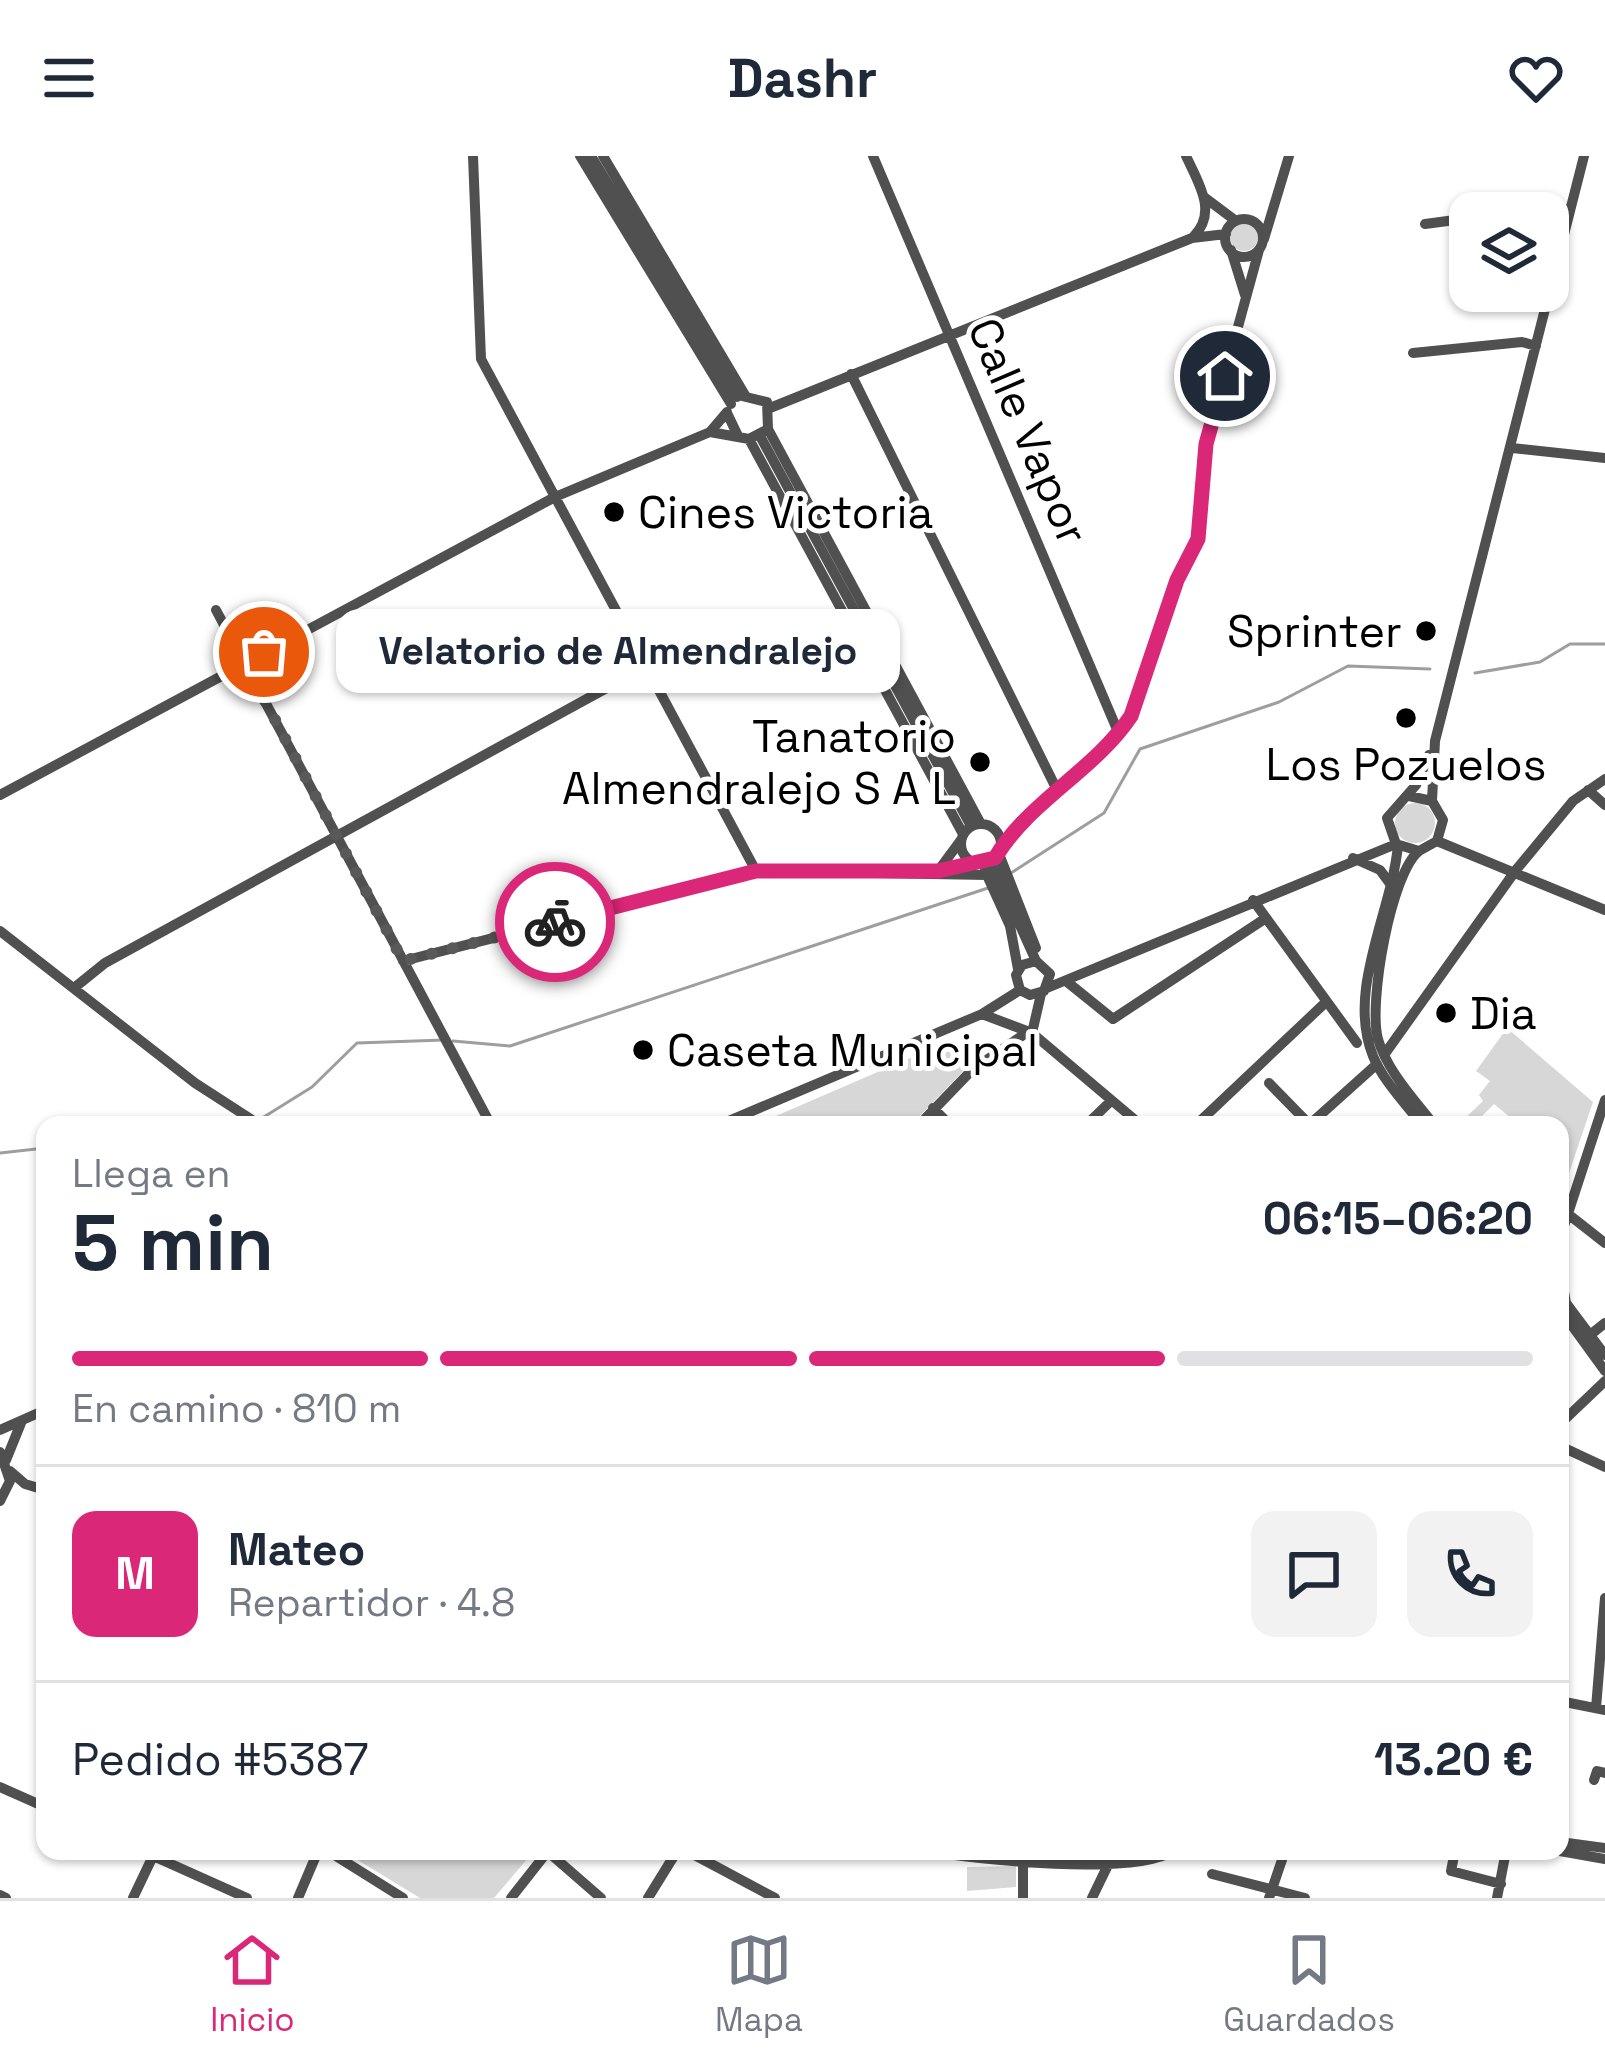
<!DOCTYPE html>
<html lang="es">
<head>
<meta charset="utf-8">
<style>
  body { margin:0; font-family:"Space Grotesk",sans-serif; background:#f2f2f3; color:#1f2937; height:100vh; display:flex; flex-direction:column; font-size:45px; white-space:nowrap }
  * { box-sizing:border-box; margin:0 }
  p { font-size:39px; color:#747a83 }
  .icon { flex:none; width:66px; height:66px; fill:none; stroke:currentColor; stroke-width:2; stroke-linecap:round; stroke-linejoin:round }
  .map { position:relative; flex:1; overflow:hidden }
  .drawer { position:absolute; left:36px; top:960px; width:1533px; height:744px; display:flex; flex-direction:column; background:#fff; border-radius:24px; box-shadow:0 3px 9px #0004 }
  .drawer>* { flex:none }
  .fabs { position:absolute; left:1449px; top:36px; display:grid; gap:24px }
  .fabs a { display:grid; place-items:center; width:120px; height:120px; border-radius:24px; background:#fff; box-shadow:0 3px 9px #0004; font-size:60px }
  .pin { position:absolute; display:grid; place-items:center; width:102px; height:102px; color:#fff; margin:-51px; border:6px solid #fff; border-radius:50%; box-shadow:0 3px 12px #0007 }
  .courier { position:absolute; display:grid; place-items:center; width:120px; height:120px; margin:-60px; border:9px solid #db2777; border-radius:50%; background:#fff; color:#222; box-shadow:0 3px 15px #0007 }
  .bubble { position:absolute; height:84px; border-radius:24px; background:#fff; box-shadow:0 3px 9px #0004; font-size:39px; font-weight:700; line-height:84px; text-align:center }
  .overview em { font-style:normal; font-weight:700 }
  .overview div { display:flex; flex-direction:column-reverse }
  .overview { display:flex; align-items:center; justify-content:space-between; height:204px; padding:0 36px }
  h1 { font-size:78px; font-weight:700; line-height:90px }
  .bar { display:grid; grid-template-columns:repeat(4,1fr); gap:18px 12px; align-content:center; height:144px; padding:0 36px }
  .bar i { height:15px; border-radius:9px; background:#e0e1e3 }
  .bar .on { background:#db2777 }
  .bar p { grid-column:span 4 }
  .line { display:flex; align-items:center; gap:30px; padding:0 36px; border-top:3px solid #e0e1e3 }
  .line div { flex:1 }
  .round { display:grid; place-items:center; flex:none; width:126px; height:126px; border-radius:24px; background:#f2f2f3 }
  header { display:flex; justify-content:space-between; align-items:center; height:156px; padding:0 36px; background:#fff; font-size:54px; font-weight:700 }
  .dock { display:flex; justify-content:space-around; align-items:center; height:168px; border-top:3px solid #e0e1e3; background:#fff; font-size:33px; color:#747a83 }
  .dock a { display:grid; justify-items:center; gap:6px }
  .dock .on { color:#db2777 }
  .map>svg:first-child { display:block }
  .green { fill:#d7d7d7 }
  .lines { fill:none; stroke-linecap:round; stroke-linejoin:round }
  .stream { stroke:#9e9e9e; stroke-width:3 }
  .minor { stroke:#505050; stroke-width:10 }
  .done { stroke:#595959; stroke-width:12; stroke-dasharray:0 21.6 }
  .route { stroke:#db2777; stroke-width:15 }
  .poi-dot { fill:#000; stroke:#fff; stroke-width:4.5 }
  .labels { text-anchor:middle; stroke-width:10; stroke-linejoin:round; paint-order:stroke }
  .street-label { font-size:45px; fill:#000; stroke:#fff }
  .poi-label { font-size:45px; fill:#000; stroke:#fff; text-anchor:start }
</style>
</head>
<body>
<header><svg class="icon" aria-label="menu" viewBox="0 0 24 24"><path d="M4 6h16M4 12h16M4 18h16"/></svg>Dashr<svg class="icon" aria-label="heart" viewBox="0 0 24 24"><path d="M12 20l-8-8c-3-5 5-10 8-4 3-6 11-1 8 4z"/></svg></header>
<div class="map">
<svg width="1605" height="1742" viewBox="0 0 1605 1742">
  <rect width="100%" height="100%" fill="#fff"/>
  <!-- green -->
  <path class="green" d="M1230 81a14 14 0 1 1 28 0a14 14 0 1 1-28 0Z
    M1395 667a20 20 0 1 1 40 0a20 20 0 1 1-40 0Z
    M1507,872L1593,946L1566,1026L1560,1018V969H1529L1523,963L1517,967L1494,948L1473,969L1459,968L1483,945L1479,939L1490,925L1476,915Z
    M947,886L967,911L911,969H755Z
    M343,1695H534L494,1742H420Z
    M1016,1710V1731L967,1735V1711Z"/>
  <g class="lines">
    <!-- stream -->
    <path class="stream" d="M1475,517L1540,506L1570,488H1605
      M1011,717L1104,657L1140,593L1279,546L1348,510L1430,513
      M453,885L510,890L988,732
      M259,964L312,931L357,887L444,884
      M0,997L45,992"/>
    <!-- minor -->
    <path class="minor" d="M473,0L481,203L756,715
      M580,0L731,248
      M591,0L737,241
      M603,0L745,239
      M873,0L1119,578
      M1186,0C1198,26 1218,56 1194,80
      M1204,41L1236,65
      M1506,57L1570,53
      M1225 82a19 19 0 1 1 38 0a19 19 0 1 1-38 0Z
      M1425,68L1470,62
      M1264,83L1289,0
      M1231,94L1245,139
      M1413,197L1522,186L1536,190
      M851,218L1057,634
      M770,252L1192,82L1226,78
      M727,257L738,280
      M768,273L981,668
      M710,276L749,283L768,273L767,246L742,240
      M760,280L971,670
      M749,283L963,678
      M1512,292L1605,302
      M216,454L491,969
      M1588,634L1605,649
      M0,639L555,341L710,276L727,256
      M1409,640L1432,645L1443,664L1437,685L1419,695L1396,688L1387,662L1416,629L1429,599
      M1432,645L1435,585L1584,0
      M961 688a20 20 0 1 1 40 0a20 20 0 1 1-40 0Z
      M1437,685L1605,754
      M1398,689C1392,756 1346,834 1373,900C1383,925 1406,948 1422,969
      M1000,693L1020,666L1119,578L1131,560L1177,424L1198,383L1206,288L1259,94
      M1419,695C1391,717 1368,847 1378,883C1387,915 1414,943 1434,969
      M999,698L1036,792
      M1353,702L1380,714L1391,729
      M991,705L1036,805L1050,818L1044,835L1030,839L1020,834L1016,819L1022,809L1036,805
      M938,715L961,684
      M985,715L1010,770L1018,813
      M1253,744L1357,887
      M0,775L195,927L260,969
      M403,805L756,715L987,719
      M1066,825L1113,863L1266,762
      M74,832L105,807L645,511
      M1047,832L1396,688
      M982,858L1032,877L1141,969
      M1032,877L1041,838
      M1384,899L1516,714L1573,645L1605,623
      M1269,927L1310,969
      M933,952L950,969
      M719,969L982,858L1020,834
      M919,969L972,914L1029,875
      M1086,969L1111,945
      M1196,969L1326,846
      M1309,969L1377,908
      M1568,1058L1605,1087
      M1560,1082L1605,944
      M1560,1113L1566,1147L1605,1199
      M1560,1153L1605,1215
      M1590,1179L1605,1167
      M1560,1268L1605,1225
      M0,1274L45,1254
      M1560,1290L1605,1311
      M0,1296L10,1325L0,1345
      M6,1304L21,1267
      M10,1315L25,1328L45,1334
      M1560,1545L1605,1554
      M1596,1552L1605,1442
      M1594,1624L1597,1615L1605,1617
      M0,1631L45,1651
      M1560,1686L1605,1692
      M142,1695L247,1742
      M328,1695L403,1742
      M547,1695L601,1742
      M687,1695L775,1742
      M929,1695C978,1704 1134,1720 1173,1695
      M1455,1695L1451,1715L1501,1728
      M1560,1695L1605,1703
      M1212,1718L1305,1742
      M0,1739L6,1742
      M133,1742L153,1700
      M298,1742L318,1695
      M511,1742L548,1695
      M648,1742L677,1695
      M1023,1742V1706
      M1092,1742L1108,1709
      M1269,1742L1285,1695
      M1497,1742L1506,1695"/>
  </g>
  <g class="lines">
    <!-- done -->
    <path class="done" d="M264,496L245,507L403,805L555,766"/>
    <!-- route -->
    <path class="route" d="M555,766L756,715H938L995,702C1029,645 1094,615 1131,560L1177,424L1198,383L1206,288L1225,220"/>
  </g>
  <!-- markers -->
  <g class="poi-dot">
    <circle cx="614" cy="356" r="12"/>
    <circle cx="1426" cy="475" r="12"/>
    <circle cx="1406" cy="562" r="12"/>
    <circle cx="980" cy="606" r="12"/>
    <circle cx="1446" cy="857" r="12"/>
    <circle cx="643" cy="894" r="12"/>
  </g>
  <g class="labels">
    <!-- street labels -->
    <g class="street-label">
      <text transform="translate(1029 275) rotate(67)" y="16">Calle Vapor</text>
    </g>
    <!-- poi labels -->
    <g class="poi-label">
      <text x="638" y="372">Cines Victoria</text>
      <text x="1402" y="491" text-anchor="end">Sprinter</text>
      <text x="956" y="596" text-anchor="end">Tanatorio<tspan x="956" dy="52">Almendralejo S A L</tspan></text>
      <text x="1406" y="624" text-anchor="middle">Los Pozuelos</text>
      <text x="1470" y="873">Dia</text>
      <text x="667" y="910">Caseta Municipal</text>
    </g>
  </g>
</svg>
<div class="fabs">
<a><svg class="icon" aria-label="layers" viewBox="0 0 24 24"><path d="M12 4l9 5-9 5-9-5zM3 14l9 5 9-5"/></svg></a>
</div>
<div class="pin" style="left:264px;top:496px;background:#ea580c"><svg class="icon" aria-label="bag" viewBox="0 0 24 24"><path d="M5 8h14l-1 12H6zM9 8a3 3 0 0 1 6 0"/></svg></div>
<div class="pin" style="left:1225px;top:220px;background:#1f2937"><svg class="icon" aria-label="home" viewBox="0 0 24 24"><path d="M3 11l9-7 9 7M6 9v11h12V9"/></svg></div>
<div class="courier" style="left:555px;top:766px"><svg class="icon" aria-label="bike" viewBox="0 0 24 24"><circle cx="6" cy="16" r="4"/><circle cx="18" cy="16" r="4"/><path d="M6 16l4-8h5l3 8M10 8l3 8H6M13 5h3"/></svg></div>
<div class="bubble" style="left:336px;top:453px;width:564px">Velatorio de Almendralejo</div>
<section class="drawer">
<div class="overview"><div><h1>5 min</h1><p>Llega en</p></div><em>06:15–06:20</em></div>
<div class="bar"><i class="on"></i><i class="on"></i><i class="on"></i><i></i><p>En camino · 810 m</p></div>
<div class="line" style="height:216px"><b class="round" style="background:#db2777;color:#fff">M</b><div><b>Mateo</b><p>Repartidor · 4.8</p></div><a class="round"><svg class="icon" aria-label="chat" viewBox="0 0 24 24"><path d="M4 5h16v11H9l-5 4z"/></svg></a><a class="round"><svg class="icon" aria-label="phone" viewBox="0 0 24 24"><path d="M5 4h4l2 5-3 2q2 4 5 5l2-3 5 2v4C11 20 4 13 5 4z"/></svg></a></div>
<div class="line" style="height:156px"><div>Pedido #5387</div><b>13.20 €</b></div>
</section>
</div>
<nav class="dock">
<a class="on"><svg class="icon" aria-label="home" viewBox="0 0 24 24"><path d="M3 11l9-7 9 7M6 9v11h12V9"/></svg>Inicio</a>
<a><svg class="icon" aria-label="map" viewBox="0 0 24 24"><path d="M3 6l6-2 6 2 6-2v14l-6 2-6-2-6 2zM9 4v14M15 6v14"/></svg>Mapa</a>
<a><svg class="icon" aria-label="saved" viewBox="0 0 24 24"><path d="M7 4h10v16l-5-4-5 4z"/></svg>Guardados</a>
</nav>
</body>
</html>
